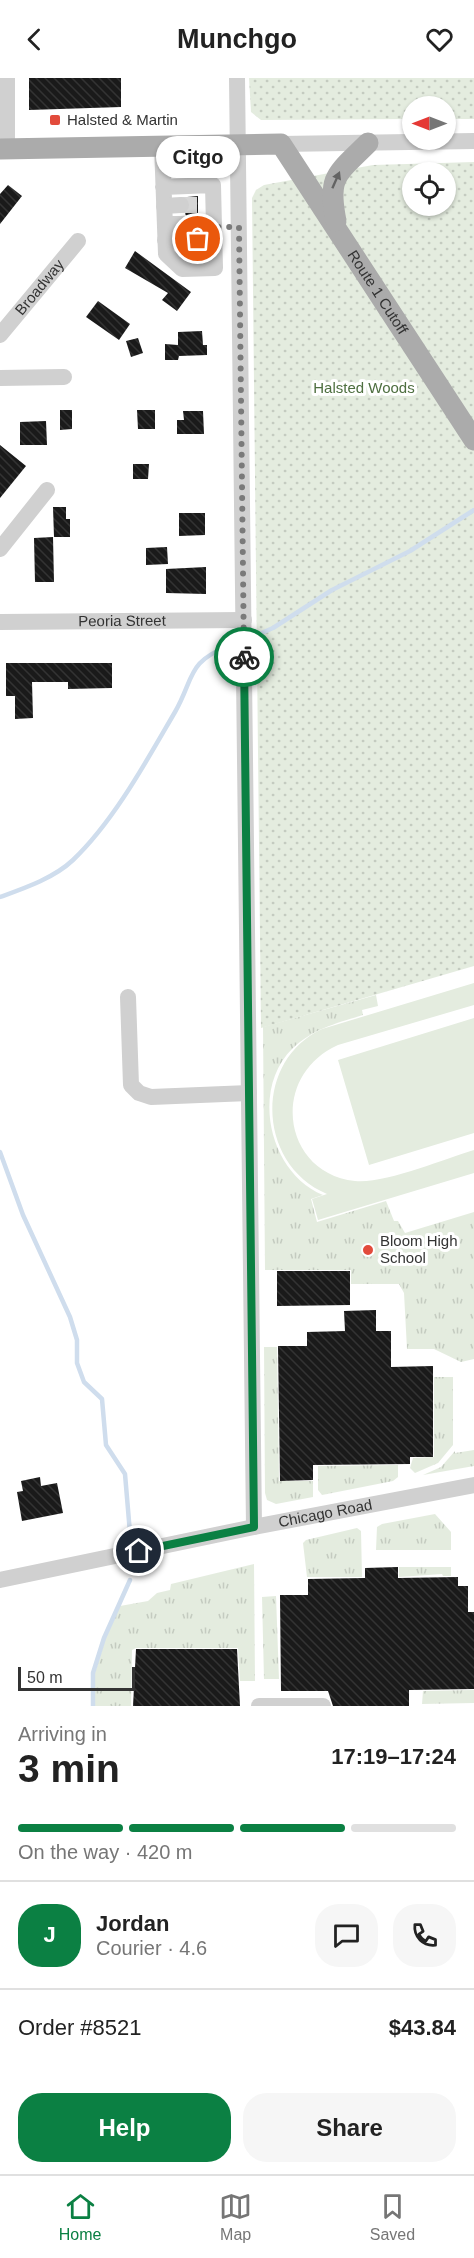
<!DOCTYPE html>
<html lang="en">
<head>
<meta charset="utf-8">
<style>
  body { margin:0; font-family:Helvetica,sans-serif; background:#f6f6f6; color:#222; height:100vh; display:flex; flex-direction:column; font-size:22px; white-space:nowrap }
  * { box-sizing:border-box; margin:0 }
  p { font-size:20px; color:#767676 }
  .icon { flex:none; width:33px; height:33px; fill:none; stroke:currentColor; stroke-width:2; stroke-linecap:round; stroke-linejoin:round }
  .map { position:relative; height:1628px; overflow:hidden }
  .drawer { display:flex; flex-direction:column; background:#fff; flex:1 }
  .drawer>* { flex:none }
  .needle { width:39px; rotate:270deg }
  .fabs { position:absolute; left:402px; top:18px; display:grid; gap:12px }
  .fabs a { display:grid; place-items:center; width:54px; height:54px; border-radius:50%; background:#fff; box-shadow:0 2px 4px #0004; font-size:30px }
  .scale { position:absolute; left:18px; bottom:15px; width:117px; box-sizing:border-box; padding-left:6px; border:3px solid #333; border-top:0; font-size:16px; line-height:21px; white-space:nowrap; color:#333; -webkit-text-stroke:4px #fff; paint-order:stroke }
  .pin { position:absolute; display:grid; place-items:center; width:51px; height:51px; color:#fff; margin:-26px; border:3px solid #fff; border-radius:50%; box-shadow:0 2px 6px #0007 }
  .courier { position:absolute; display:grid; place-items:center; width:60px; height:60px; margin:-30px; border:4px solid #0b8043; border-radius:50%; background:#fff; color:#222; box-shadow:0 2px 8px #0007 }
  .bubble { position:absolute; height:42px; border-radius:21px; background:#fff; box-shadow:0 2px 4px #0004; font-size:20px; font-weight:700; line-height:42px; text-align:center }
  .overview em { font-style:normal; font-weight:700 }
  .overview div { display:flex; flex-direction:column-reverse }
  .overview { display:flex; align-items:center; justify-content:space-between; height:102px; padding:0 18px }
  h1 { font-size:39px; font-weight:700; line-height:45px }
  .bar { display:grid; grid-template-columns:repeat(4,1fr); gap:9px 6px; align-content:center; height:72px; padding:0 18px }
  .bar i { height:8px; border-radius:4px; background:#e0e0e0 }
  .bar .selected { background:#0b8043 }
  .bar p { grid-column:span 4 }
  .line { display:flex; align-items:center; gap:15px; padding:0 18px; border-top:2px solid #e0e0e0 }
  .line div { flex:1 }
  .round { display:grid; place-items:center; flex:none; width:63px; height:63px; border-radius:24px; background:#f6f6f6 }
  .primary-button { display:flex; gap:12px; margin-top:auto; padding:12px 18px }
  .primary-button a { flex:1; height:69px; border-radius:24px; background:#0b8043; color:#fff; font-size:24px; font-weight:700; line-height:69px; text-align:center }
  .primary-button a+a { background:#f6f6f6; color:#222 }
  header { display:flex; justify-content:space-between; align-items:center; height:78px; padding:0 18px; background:#fff; font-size:27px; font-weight:700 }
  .tabs { display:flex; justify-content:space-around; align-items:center; height:84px; border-top:2px solid #e0e0e0; background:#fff; font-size:16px; color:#767676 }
  .tabs a { display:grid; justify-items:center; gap:3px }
  .tabs .selected { color:#0b8043 }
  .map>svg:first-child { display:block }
  .grass { fill:url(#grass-tufts) }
  .park { fill:url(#park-dots); fill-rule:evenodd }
  .garden { fill:#e4ecdf }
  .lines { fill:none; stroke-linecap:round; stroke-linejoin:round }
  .stream { stroke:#cfdded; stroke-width:4.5 }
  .building { fill:url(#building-back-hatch) }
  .minor-tunnel { stroke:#d6d6d6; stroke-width:16; stroke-dasharray:16 8; stroke-linecap:butt }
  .minor { stroke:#d0d0d0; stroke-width:16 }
  .major { stroke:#ababab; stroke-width:21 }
  .oneway { fill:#636363 }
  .done { stroke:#7a7a7a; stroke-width:6; stroke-dasharray:0 10.8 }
  .route { stroke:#0b8043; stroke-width:8 }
  .poi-dot { fill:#e24b3c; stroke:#fff; stroke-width:2 }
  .labels { text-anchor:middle; stroke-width:6; stroke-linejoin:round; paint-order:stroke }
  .poi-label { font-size:15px; fill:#333; stroke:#fff; text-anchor:start }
  .street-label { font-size:15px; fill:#333; stroke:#fff }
  .park-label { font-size:15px; fill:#4e6f40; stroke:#fff }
</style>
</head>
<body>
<header><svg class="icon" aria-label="back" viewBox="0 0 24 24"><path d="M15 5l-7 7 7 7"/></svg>Munchgo<svg class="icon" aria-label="heart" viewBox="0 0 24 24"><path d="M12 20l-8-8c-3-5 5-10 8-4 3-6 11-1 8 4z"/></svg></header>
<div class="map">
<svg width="474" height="1628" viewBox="0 0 474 1628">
  <defs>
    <pattern id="grass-tufts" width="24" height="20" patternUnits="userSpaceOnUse" patternTransform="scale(1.5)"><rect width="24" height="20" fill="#e4ecdf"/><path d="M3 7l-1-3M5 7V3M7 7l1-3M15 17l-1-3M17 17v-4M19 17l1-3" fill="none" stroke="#c4cbc0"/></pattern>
    <pattern id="park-dots" width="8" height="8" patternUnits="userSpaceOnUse" patternTransform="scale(1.5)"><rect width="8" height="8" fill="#e4ecdf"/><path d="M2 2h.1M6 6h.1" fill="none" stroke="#c4cbc0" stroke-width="1.8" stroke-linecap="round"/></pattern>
    <pattern id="building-back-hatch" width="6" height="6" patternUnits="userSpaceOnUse" patternTransform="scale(1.5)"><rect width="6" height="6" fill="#1a1a1a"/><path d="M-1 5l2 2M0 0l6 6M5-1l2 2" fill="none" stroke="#333"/></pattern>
  </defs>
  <rect width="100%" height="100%" fill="#fff"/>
  <!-- grass -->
  <path class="grass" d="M376,917L378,928L362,932L363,937C337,945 313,951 293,970C250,1011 269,1095 323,1117L311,1121L317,1144L386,1123L394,1143H398L405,1155L474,1134V1281L461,1284L434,1271H407L404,1215L399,1206H351V1192H265L263,949Z
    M264,1269H277L279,1403H313V1419L276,1426L267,1422L265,1415Z
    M434,1299H453V1367L438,1385L415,1395L410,1390L413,1380L434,1379Z
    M474,1372V1388L423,1397L441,1389L455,1373V1375Z
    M398,1387V1399L393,1403L322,1417L318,1412V1388Z
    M435,1436L451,1454V1472H376L377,1449L382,1446Z
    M357,1450L361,1453L362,1499H307L303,1465L306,1462Z
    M254,1486L255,1603H240L238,1570H136L132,1572L131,1628H95V1595L105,1562L120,1528L148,1523L157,1515L170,1512L171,1506Z
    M399,1489H451V1498H443L442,1496L399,1499Z
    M276,1518L279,1601H264L262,1519Z
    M474,1612V1625L422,1626L423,1613Z"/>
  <!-- park -->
  <path class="park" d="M249,0H474V41H446V28H412V41L261,42L251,34Z
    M474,84V888L261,950L252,120L256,112L264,107L373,87ZM412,94H446V128H412Z"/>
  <!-- garden -->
  <path class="garden" d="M474,905V927L338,967C269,998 282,1095 355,1103C385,1106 444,1081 474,1072V1095L318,1142L312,1121L327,1116C257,1087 253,983 322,951Z
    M474,940V1055L369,1087L338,982Z"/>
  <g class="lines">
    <!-- stream -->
    <path class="stream" d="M257,557L273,550L332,512L410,473L474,432
      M0,819C25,810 54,800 73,782C114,743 147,682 175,634C195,599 186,584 231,567
      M0,1074L23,1137L70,1239L77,1262V1285L84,1304L102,1321L106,1367L125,1396L130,1455
      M93,1628V1595L104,1560L130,1502"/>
  </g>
  <!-- building -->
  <path class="building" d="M29,0H121V29L29,32Z
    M8,107L22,118L0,146V116Z
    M198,118V151H190V141L185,136L191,127L187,119Z
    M177,172H204V180H186Z
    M135,173L191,214L177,233L162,222L168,215L125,190Z
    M98,223L130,246L119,262L86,239Z
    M202,253L203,267H207V277L179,278L178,282H165V266L178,267V254Z
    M138,260L143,275L131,279L126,263Z
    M60,332H72V351L60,352Z
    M137,332H155V351H138Z
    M183,333H203L204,356H177V342H184Z
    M46,343L47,367H20V344Z
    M0,367L26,388L0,420Z
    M133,386H149L148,401H133Z
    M53,429H66V441H70V459H54Z
    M179,435H205V457L179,458Z
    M53,459L54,504H35L34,460Z
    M167,469L168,486L146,487V470Z
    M206,489V516L166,515V491Z
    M6,585H112V610L68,611V604H32L33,640L15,641V618H6Z
    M277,1193H350V1227L277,1228Z
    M376,1232V1253H391V1289L433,1288V1379H410V1386L313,1387V1402L280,1403L278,1268H307V1254L345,1253L344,1233Z
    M40,1399L41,1408L57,1405L63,1435L22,1443L17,1414L23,1413L21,1403Z
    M398,1489V1500L458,1499V1508H468V1534H474V1611L409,1612V1628H333L328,1613H281L280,1517H308V1501L365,1500V1490Z
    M136,1571H237L240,1628H133Z"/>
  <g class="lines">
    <!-- minor-tunnel -->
    <path class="minor-tunnel" d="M181,127H197
      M181,146L197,145"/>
    <!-- minor -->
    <g class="minor">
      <path d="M237,0L254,1449"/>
      <path d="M281,66L474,63"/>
      <path d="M162,67L166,176L182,191L215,190L213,107L163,109"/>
      <path d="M7,69V0"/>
      <path d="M164,128L181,127"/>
      <path d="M165,146H181"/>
      <path d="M165,162L214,161"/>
      <path id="s1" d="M0,257L78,163"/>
      <path d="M0,300L64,299"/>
      <path d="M0,471L47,412"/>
      <path id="s2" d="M0,544L244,542"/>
      <path d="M128,919L131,1007L139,1015L151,1019L249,1015"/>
      <path id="s3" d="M0,1502L254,1449L474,1407"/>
      <path d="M259,1628H323"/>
    </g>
    <!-- major -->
    <g class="major">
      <path id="s4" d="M0,71L281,66L474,362"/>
      <path d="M336,143C327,98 337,96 368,65"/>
    </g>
  </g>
  <!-- one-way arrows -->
  <defs><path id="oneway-solid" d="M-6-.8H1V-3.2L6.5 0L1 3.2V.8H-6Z" transform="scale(1.5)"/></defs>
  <use class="oneway" href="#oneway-solid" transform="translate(336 102) rotate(-66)"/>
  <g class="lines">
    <!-- done -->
    <path class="done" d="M198,161H214V149H239L244,579"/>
    <!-- route -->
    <path class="route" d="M139,1473L254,1449L244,579"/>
  </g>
  <!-- markers -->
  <g class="poi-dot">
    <rect x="49" y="36" width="12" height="12" rx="3"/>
    <circle cx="368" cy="1172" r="6"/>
  </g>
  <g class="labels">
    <!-- poi labels -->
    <g class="poi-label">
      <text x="67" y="47">Halsted &amp; Martin</text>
      <text x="380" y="1168">Bloom High<tspan x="380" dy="17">School</tspan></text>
    </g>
    <!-- street labels -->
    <g class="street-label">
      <text dy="5" stroke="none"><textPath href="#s1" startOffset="62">Broadway</textPath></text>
      <text dy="5" stroke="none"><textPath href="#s4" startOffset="458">Route 1 Cutoff</textPath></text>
      <text dy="5" stroke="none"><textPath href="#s2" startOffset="122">Peoria Street</textPath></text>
      <text dy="5" stroke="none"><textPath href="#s3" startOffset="332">Chicago Road</textPath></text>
    </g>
    <!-- park labels -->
    <g class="park-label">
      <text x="364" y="315">Halsted Woods</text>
    </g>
  </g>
</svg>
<div class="fabs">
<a><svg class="needle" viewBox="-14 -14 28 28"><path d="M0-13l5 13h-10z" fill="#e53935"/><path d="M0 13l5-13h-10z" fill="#767676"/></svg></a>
<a><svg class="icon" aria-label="locate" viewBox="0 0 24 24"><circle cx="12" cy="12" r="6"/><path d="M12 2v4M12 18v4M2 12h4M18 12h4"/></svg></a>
</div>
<div class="scale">50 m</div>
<div class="pin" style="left:198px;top:161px;background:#ea580c"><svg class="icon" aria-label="bag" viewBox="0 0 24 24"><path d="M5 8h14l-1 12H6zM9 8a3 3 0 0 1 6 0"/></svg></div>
<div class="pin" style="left:139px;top:1473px;background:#1f2937"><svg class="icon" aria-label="home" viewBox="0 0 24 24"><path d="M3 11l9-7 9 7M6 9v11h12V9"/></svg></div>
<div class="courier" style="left:244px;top:579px"><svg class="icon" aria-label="bike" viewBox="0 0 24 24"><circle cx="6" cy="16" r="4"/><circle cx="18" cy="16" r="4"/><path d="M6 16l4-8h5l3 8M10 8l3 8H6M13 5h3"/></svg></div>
<div class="bubble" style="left:156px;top:58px;width:84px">Citgo</div>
</div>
<section class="drawer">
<div class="overview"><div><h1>3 min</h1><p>Arriving in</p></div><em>17:19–17:24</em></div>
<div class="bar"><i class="selected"></i><i class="selected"></i><i class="selected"></i><i></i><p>On the way · 420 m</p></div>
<div class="line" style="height:108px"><b class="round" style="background:#0b8043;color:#fff">J</b><div><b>Jordan</b><p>Courier · 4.6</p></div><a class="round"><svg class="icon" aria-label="chat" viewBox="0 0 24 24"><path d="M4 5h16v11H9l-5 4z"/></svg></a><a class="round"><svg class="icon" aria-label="phone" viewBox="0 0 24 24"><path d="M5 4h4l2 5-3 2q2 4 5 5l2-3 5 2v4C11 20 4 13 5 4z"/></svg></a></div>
<div class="line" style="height:78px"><div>Order #8521</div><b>$43.84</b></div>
<div class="primary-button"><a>Help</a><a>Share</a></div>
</section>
<nav class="tabs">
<a class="selected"><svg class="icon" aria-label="home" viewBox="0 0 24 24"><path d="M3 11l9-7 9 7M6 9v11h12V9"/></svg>Home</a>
<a><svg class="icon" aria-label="map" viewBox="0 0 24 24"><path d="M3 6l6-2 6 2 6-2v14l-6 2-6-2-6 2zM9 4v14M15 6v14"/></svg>Map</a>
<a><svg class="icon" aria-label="saved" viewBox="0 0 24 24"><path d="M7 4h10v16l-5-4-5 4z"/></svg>Saved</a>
</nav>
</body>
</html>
